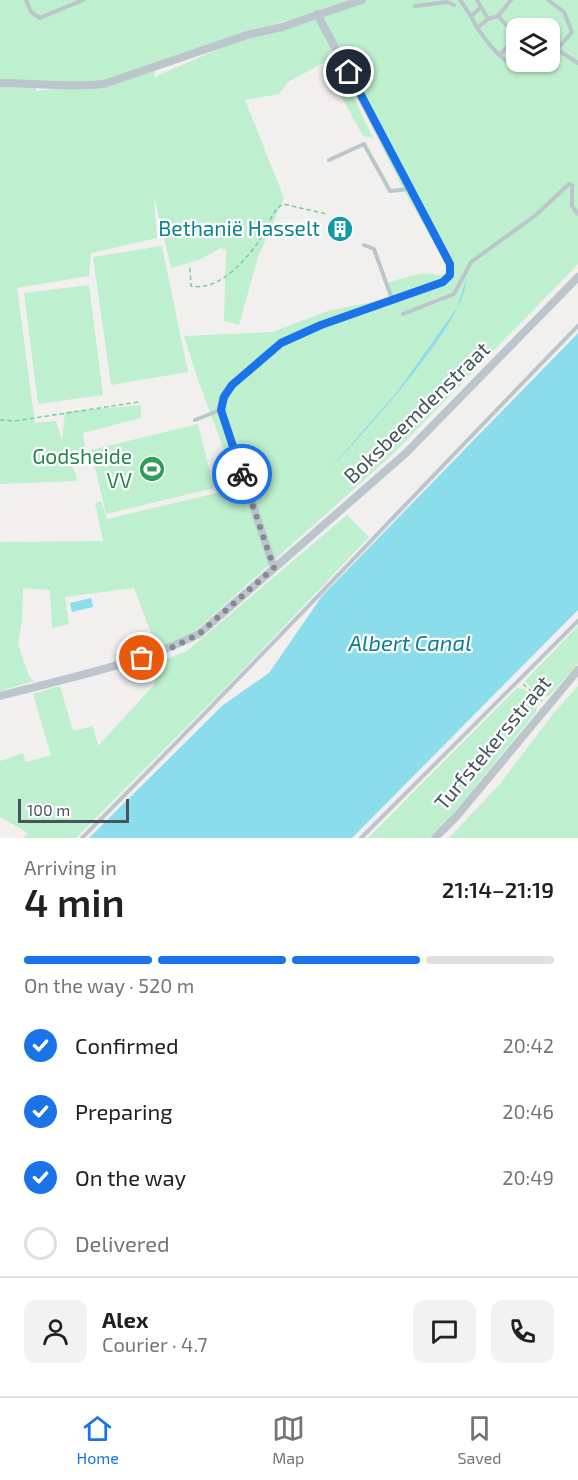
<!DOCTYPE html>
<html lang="en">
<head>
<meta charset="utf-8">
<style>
  body { margin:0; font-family:"Exo 2",sans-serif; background:#f2f2f2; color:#202124; height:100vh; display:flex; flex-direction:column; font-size:22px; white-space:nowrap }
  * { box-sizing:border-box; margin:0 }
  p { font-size:20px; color:#757577 }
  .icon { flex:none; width:33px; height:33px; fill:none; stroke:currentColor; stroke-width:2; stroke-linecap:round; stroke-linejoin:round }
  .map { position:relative; height:838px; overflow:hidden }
  .drawer { display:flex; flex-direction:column; background:#fff; flex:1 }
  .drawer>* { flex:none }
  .buttons { position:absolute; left:506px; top:18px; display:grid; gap:12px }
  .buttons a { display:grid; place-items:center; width:54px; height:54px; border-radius:12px; background:#fff; box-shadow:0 2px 4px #0004; font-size:30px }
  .scale { position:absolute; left:18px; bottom:15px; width:111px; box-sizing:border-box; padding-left:6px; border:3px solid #47545d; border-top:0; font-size:16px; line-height:21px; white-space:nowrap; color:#47545d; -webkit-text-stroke:4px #fff; paint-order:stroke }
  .pin { position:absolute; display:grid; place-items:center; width:51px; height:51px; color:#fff; margin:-26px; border:3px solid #fff; border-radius:50%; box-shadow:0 2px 6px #0007 }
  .courier { position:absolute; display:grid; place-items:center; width:60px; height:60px; margin:-30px; border:4px solid #1a73e8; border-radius:50%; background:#fff; color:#222; box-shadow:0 2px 8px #0007 }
  .headline em { font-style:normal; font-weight:600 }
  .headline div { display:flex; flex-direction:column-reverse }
  .headline { display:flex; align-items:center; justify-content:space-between; height:102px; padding:0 24px }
  h1 { font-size:39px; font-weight:600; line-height:45px }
  .bar { display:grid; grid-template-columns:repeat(4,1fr); gap:9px 6px; align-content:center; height:72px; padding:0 24px }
  .bar i { height:8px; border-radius:4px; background:#e0e0e0 }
  .bar .selected { background:#1a73e8 }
  .bar p { grid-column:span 4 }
  .line { display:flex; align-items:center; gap:15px; padding:0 24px; border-top:2px solid #e0e0e0 }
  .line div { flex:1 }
  .round { display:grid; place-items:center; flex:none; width:63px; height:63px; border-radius:12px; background:#f2f2f2 }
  ol { padding:0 24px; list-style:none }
  li { display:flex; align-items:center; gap:18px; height:66px }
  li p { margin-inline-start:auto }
  li .icon { padding:6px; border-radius:50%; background:#1a73e8; color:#fff; stroke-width:4 }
  li:last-child { color:#757577 }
  li i { width:33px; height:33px; border:3px solid #e0e0e0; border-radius:50% }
  .tabs { display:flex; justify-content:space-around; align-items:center; height:84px; border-top:2px solid #e0e0e0; background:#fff; font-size:16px; color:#757577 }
  .tabs a { display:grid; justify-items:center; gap:3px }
  .tabs .selected { color:#1a73e8 }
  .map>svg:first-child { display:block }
  .green { fill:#beefce; fill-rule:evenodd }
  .water { fill:#8bddec }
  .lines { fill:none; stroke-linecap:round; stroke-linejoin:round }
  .path { stroke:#76cd9d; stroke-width:1.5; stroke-dasharray:4.5 3; stroke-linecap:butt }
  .lane { stroke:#bbc5cc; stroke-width:4 }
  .street { stroke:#bbc5cc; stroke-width:8 }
  .done { stroke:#838a90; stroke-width:6; stroke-dasharray:0 10.8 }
  .route { stroke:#1a73e8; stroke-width:8 }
  .labels { text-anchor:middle; stroke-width:4.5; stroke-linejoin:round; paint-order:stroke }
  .culture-label { font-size:21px; fill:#0d838f; stroke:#fff; text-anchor:end }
  .street-label { font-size:21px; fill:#47545d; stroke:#fff }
  .leisure-label { font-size:21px; fill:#27864d; stroke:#fff; text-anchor:end }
  .water-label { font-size:22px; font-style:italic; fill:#0e7f93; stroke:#fff }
</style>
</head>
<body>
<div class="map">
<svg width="578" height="838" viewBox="0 0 578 838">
  <rect width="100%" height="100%" fill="#f2efef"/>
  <!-- green -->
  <path class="green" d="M0,0H578V264L393,454L194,632L175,643L140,653L138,642L152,636L134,588L65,597L69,624L52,628L50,590L23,588L22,621L18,644L29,676L34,681L0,691V542L103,541L95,503L101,501L107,519L238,488L197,377L184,336L272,332L328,311L391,298L389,282L422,273L453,276L402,187L317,16C303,10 178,56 155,64L154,77L235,42L317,20L373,138L363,136L323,63L288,82L279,94L245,100L284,198L258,257L239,325L224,321L226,250L221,248L199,260L171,268L154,196L157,238L91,253L89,276L17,288L35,423L56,421L62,441L65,412L141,405V418L83,433L87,458L72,465L78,481L0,484V84H36V91L63,88V82L0,79ZM516,28H549V62H516Z
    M162,246L188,372L111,385L93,257Z
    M89,285L103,395L38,404L24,293Z
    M198,424L214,488L106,514L91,450Z
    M347,515L369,537L234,679L76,838H23L28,833L0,817V761L23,753L26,762L51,755L33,694L60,686L73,731L93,726L98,746L153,686L159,662L187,651Z
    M578,626V664L549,696L540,698L525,681Z
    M578,686V838H449L499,785L553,714Z
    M517,688L524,689L538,702L536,712L449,819L429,838H368Z"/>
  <!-- water -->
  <path class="water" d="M466,280C466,324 355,442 322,478L396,393L449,319L457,308Z
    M578,333V610L352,838H89L223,705L269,673L322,596Z
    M91,598L93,607L72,612L70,603Z"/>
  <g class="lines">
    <!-- path -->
    <path class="path" d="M190,268L191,286C220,292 249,257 263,235C269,224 272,210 283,204L327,214
      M0,420L15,421L138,402
      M523,684L542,701"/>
    <!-- lane -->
    <path class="lane" d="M26,0L31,12L40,18L83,0
      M460,0L471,16L481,7L477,0
      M548,0L564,12L572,32L549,59
      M415,6L447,2L454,5
      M481,7L488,19L498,16L511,0
      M471,16C478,32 500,61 518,68C527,71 539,66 546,62
      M498,16L516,36L501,54
      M477,28L488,19
      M522,28L524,26
      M558,50L578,63
      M329,160L364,144L390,191L409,189
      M364,245L374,249L392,299
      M403,314L454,294L471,262L536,215L569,184L572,185V206L578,214
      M195,420L220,410
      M82,838C250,670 412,496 578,326
      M361,838L578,621"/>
    <!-- street -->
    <path class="street" d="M0,83C35,83 70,88 104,84L247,35L282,27L362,0
      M274,568L221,410L223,397L232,385L281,343L321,325L443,282L450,275V264L317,14
      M0,696C66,678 137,665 199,634L406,453L578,277
      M435,838L456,817L578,670"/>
  </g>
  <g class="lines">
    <!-- done -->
    <path class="done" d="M142,658L173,647L199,634L274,568L242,474"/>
    <!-- route -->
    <path class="route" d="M242,474L221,410L224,397L232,385L281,343L321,325L443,282L450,275V264L349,72"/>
  </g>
  <!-- icons -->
  <defs>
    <g id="building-disc" transform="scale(1.35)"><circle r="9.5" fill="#0f9aa8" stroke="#fff"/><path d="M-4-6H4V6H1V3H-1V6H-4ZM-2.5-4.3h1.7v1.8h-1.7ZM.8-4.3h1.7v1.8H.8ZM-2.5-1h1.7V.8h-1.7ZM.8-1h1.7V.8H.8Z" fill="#fff"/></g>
    <g id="stadium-disc" transform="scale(1.35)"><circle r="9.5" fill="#2e9e5b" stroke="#fff"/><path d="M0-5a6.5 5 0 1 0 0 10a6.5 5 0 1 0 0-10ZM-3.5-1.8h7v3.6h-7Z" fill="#fff"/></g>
  </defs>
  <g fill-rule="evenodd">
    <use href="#building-disc" x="340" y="229"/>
    <use href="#stadium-disc" x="152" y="469"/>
  </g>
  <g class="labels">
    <!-- culture labels -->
    <g class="culture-label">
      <text x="320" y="236">Bethanië Hasselt</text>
    </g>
    <!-- street labels -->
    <g class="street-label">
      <text transform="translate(417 413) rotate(-44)" y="7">Boksbeemdenstraat</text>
      <text transform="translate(493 743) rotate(-50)" y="7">Turfstekersstraat</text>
    </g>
    <!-- leisure labels -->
    <g class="leisure-label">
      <text x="132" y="464">Godsheide<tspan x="132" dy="24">VV</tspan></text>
    </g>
    <!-- water labels -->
    <g class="water-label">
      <text x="410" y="651">Albert Canal</text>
    </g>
  </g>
</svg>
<div class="buttons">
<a><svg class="icon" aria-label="layers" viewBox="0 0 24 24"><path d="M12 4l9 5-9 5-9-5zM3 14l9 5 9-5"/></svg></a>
</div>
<div class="scale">100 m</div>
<div class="pin" style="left:142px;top:658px;background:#ea580c"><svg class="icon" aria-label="bag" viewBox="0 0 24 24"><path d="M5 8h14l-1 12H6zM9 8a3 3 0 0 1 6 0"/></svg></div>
<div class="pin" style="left:349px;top:72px;background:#1f2937"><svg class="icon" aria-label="home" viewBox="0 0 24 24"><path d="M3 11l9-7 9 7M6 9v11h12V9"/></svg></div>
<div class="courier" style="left:242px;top:474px"><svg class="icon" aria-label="bike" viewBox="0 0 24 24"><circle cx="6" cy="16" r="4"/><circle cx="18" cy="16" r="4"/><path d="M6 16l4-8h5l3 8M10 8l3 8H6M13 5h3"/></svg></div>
</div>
<section class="drawer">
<div class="headline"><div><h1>4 min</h1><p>Arriving in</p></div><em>21:14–21:19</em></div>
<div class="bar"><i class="selected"></i><i class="selected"></i><i class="selected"></i><i></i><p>On the way · 520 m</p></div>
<ol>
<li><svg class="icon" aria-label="check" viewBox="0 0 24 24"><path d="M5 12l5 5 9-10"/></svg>Confirmed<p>20:42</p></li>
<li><svg class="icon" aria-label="check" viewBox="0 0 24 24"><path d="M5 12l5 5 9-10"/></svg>Preparing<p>20:46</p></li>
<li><svg class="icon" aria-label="check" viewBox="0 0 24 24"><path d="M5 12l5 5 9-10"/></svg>On the way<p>20:49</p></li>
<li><i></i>Delivered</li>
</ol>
<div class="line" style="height:108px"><a class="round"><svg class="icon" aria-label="person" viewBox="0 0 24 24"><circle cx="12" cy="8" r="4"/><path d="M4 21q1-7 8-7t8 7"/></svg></a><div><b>Alex</b><p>Courier · 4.7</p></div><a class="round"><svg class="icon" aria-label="chat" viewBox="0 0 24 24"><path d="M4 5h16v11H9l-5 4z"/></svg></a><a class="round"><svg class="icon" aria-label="phone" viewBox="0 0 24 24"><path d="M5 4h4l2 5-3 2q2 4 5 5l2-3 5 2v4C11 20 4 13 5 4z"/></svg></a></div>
</section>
<nav class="tabs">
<a class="selected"><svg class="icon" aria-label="home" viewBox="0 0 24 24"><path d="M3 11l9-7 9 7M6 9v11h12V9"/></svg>Home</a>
<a><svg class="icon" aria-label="map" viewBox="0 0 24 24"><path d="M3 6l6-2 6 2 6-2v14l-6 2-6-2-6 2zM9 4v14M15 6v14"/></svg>Map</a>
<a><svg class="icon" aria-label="saved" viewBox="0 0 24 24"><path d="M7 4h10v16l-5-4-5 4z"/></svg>Saved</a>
</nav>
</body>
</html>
